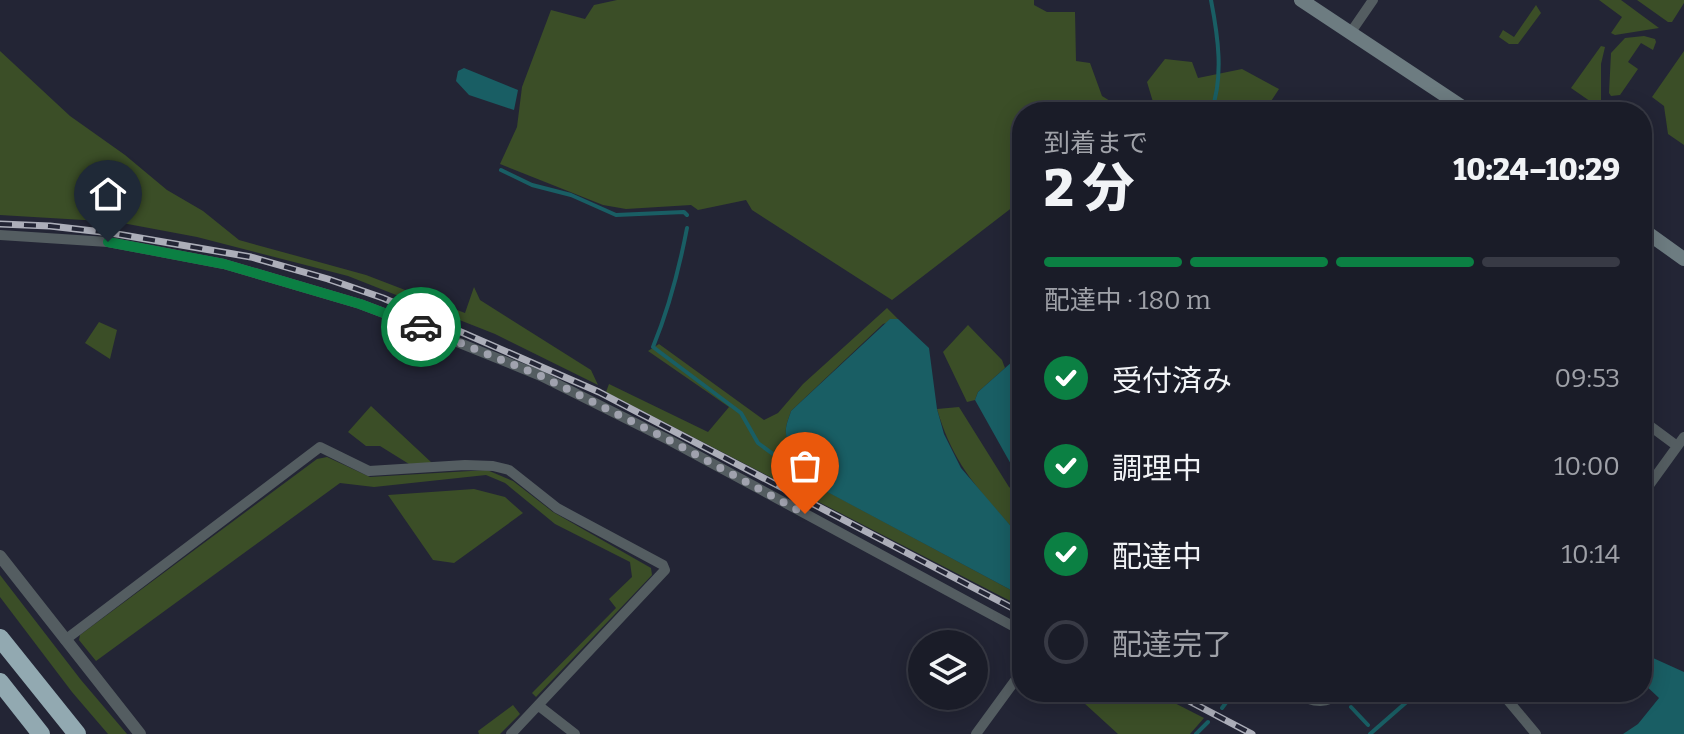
<!DOCTYPE html>
<html lang="ja">
<head>
<meta charset="utf-8">
<style>
  body { margin:0; font-family:Bitter,"Noto Sans JP",serif; background:#232530; color:#f1f3f6; height:100vh; display:flex; flex-direction:column; font-size:30px; white-space:nowrap }
  * { box-sizing:border-box; margin:0 }
  p { font-size:26px; color:#9fa1a8 }
  .icon { flex:none; width:44px; height:44px; fill:none; stroke:currentColor; stroke-width:2; stroke-linecap:round; stroke-linejoin:round }
  .map { position:relative; flex:1; overflow:hidden }
  .panel { position:absolute; left:1012px; top:102px; width:640px; height:600px; display:flex; flex-direction:column; background:#1a1c28; border-radius:32px; box-shadow:0 4px 20px #0003,0 0 0 2px #383a45 }
  .panel>* { flex:none }
  .fabs { position:absolute; left:908px; top:630px; display:grid; gap:16px }
  .fabs a { display:grid; place-items:center; width:80px; height:80px; border-radius:50%; background:#1a1c28; box-shadow:0 4px 20px #0003,0 0 0 2px #383a45; font-size:40px }
  .pin { position:absolute; display:grid; place-items:center; width:68px; height:68px; color:#fff; margin:-82px -34px; border-radius:50% 50% 50% 0; rotate:-45deg; box-shadow:0 0 8px #0007 }
  .pin .icon { rotate:45deg }
  .courier { position:absolute; display:grid; place-items:center; width:80px; height:80px; margin:-40px; border:6px solid #0b8043; border-radius:50%; background:#fff; color:#222; box-shadow:0 2px 10px #0007 }
  .head em { font-style:normal; font-weight:800 }
  .head div { display:flex; flex-direction:column-reverse }
  .head { display:flex; align-items:center; justify-content:space-between; height:136px; padding:0 32px }
  h1 { font-size:52px; font-weight:800; line-height:60px }
  .bar { display:grid; grid-template-columns:repeat(4,1fr); gap:12px 8px; align-content:center; height:96px; padding:0 32px }
  .bar i { height:10px; border-radius:6px; background:#383a45 }
  .bar .current { background:#0b8043 }
  .bar p { grid-column:span 4 }
  ol { padding:0 32px; list-style:none }
  li { display:flex; align-items:center; gap:24px; height:88px }
  li p { margin-inline-start:auto }
  li .icon { padding:8px; border-radius:50%; background:#0b8043; color:#fff; stroke-width:4 }
  li:last-child { color:#9fa1a8 }
  li i { width:44px; height:44px; border:4px solid #383a45; border-radius:50% }
  .map>svg:first-child { display:block }
  .green { fill:#3b4e27 }
  .water { fill:#195e64 }
  .lines { fill:none; stroke-linecap:round; stroke-linejoin:round }
  .stream { stroke:#195e64; stroke-width:4 }
  .minor { stroke:#545d61; stroke-width:10 }
  .tertiary { stroke:#545d61; stroke-width:12 }
  .secondary { stroke:#6d7c81; stroke-width:14 }
  .motorway { stroke:#92a9b1; stroke-width:18 }
  .rail-casing { stroke:#acaeb9; stroke-width:7 }
  .rail { stroke:#232535; stroke-width:4; stroke-dasharray:12; stroke-linecap:butt }
  .done { stroke:#a0a2ae; stroke-width:8; stroke-dasharray:0 14.4 }
  .route { stroke:#0b8043; stroke-width:10 }
</style>
</head>
<body>
<div class="map">
<svg width="1684" height="734" viewBox="0 0 1684 734">
  <rect width="100%" height="100%" fill="#232535"/>
  <!-- green -->
  <path class="green" d="M617,0H1034V5L1047,12H1075L1076,61L1090,63L1102,96L1128,112H1022V200L892,300L752,210L746,200L698,210L691,205L626,209L603,205L500,164L517,127L522,87L551,10L585,19L594,5Z
    M1599,0H1621L1659,28L1615,35L1611,33L1622,17Z
    M1637,0H1684V3L1672,22H1668Z
    M1536,5L1541,13L1518,44H1509L1499,37L1503,30L1514,37Z
    M1644,36L1655,39L1656,42L1653,50L1641,43L1628,62L1638,69L1620,95L1611,96L1609,93L1611,53L1625,38Z
    M1601,46L1605,47L1601,64V100L1597,106L1571,88Z
    M0,51L70,116L125,155L167,190L203,211L239,240L366,275L465,313L474,287L480,300L591,370L598,385L495,334L348,276L197,237L117,222L0,215Z
    M1684,51V145L1668,134L1664,106L1652,97Z
    M1165,59L1192,62L1198,78L1242,69L1279,89L1264,112H1156L1147,82Z
    M887,308L898,319L883,324L791,411C789,418 785,426 786,433C787,448 789,454 776,464L1022,596V607L606,392L609,384L708,432L729,407L648,351L659,344L764,420L778,413L803,384Z
    M99,322L117,330L110,359L85,343Z
    M968,325L1002,360L1005,368L978,392L975,400L967,402L943,352Z
    M371,406L432,463L409,464L380,446H366L348,432Z
    M959,407L1009,487L1022,498V534L1015,531C978,489 953,464 937,409Z
    M327,457L370,477L487,470L513,481L553,512L651,568L652,575L536,697L532,693L616,608L609,599L632,577L630,562L555,524L505,483L486,475L374,487L340,483L96,661L79,640L80,635L317,459Z
    M474,489L505,497L523,513L454,563L433,560L388,495Z
    M0,575L81,680L127,734H108L72,692L0,597Z
    M1072,692H1153L1204,718L1190,734H1118Z
    M513,705L520,714L500,734H479L478,731Z"/>
  <!-- water -->
  <path class="water" d="M464,68L518,90L514,110L469,95L456,81L458,71Z
    M890,319H898L929,348L937,409L944,434L961,468L1015,531L1022,534V596L775,464C789,455 787,448 786,433C785,426 789,418 791,411Z
    M1022,353V480L1017,475L975,400L978,392Z
    M1642,653L1684,672V734H1623L1638,724L1659,698L1642,682Z"/>
  <g class="lines">
    <!-- stream -->
    <path class="stream" d="M1211,112C1224,77 1218,36 1211,0
      M501,170L532,185L571,195L616,215L684,212L687,215
      M687,228C679,270 669,308 653,347L741,413L758,443L784,462
      M1351,707L1368,725
      M1222,708L1234,692
      M1196,734L1208,722
      M1370,734L1418,692"/>
    <!-- minor -->
    <path class="minor" d="M1351,32L1373,0
      M0,235L108,242L224,264L360,304L405,321L541,376L669,440L1022,631
      M1642,420L1677,446
      M1642,495L1684,437
      M65,640L320,447L369,471L465,465L493,466L509,470L557,508L663,565L665,570L511,734
      M1298,692C1314,705 1327,703 1344,692
      M1501,692L1536,734
      M539,706L575,734
      M976,734L1022,671"/>
    <!-- tertiary -->
    <path class="tertiary" d="M0,556L140,734"/>
    <!-- secondary -->
    <path class="secondary" d="M1301,0L1470,112
      M1642,229L1684,259"/>
    <!-- motorway -->
    <path class="motorway" d="M0,638L77,734
      M0,682L41,734"/>
    <!-- rail casing -->
    <g class="rail-casing">
      <path id="rail" d="M0,224L50,226L111,233L251,257L328,279L383,298L599,392L1022,613
        M1172,692L1252,734"/>
    </g>
    <!-- rail -->
    <use href="#rail" class="rail"/>
  </g>
  <g class="lines">
    <!-- done -->
    <path class="done" d="M421,327L541,376L669,440L805,514"/>
    <!-- route -->
    <path class="route" d="M108,242L224,264L360,304L421,327"/>
  </g>
</svg>
<div class="fabs">
<a><svg class="icon" aria-label="layers" viewBox="0 0 24 24"><path d="M12 4l9 5-9 5-9-5zM3 14l9 5 9-5"/></svg></a>
</div>
<div class="pin" style="left:805px;top:514px;background:#ea580c"><svg class="icon" aria-label="bag" viewBox="0 0 24 24"><path d="M5 8h14l-1 12H6zM9 8a3 3 0 0 1 6 0"/></svg></div>
<div class="pin" style="left:108px;top:242px;background:#1f2937"><svg class="icon" aria-label="home" viewBox="0 0 24 24"><path d="M3 11l9-7 9 7M6 9v11h12V9"/></svg></div>
<div class="courier" style="left:421px;top:327px"><svg class="icon" aria-label="car" viewBox="0 0 24 24"><path d="M5 17H2v-5l4-1 3-4h7l3 4 3 1v5h-3M9 17h6M6 11h13"/><circle cx="7" cy="17" r="2"/><circle cx="17" cy="17" r="2"/></svg></div>
<section class="panel">
<div class="head"><div><h1>2 分</h1><p>到着まで</p></div><em>10:24–10:29</em></div>
<div class="bar"><i class="current"></i><i class="current"></i><i class="current"></i><i></i><p>配達中 · 180 m</p></div>
<ol>
<li><svg class="icon" aria-label="check" viewBox="0 0 24 24"><path d="M5 12l5 5 9-10"/></svg>受付済み<p>09:53</p></li>
<li><svg class="icon" aria-label="check" viewBox="0 0 24 24"><path d="M5 12l5 5 9-10"/></svg>調理中<p>10:00</p></li>
<li><svg class="icon" aria-label="check" viewBox="0 0 24 24"><path d="M5 12l5 5 9-10"/></svg>配達中<p>10:14</p></li>
<li><i></i>配達完了</li>
</ol>
</section>
</div>
</body>
</html>
